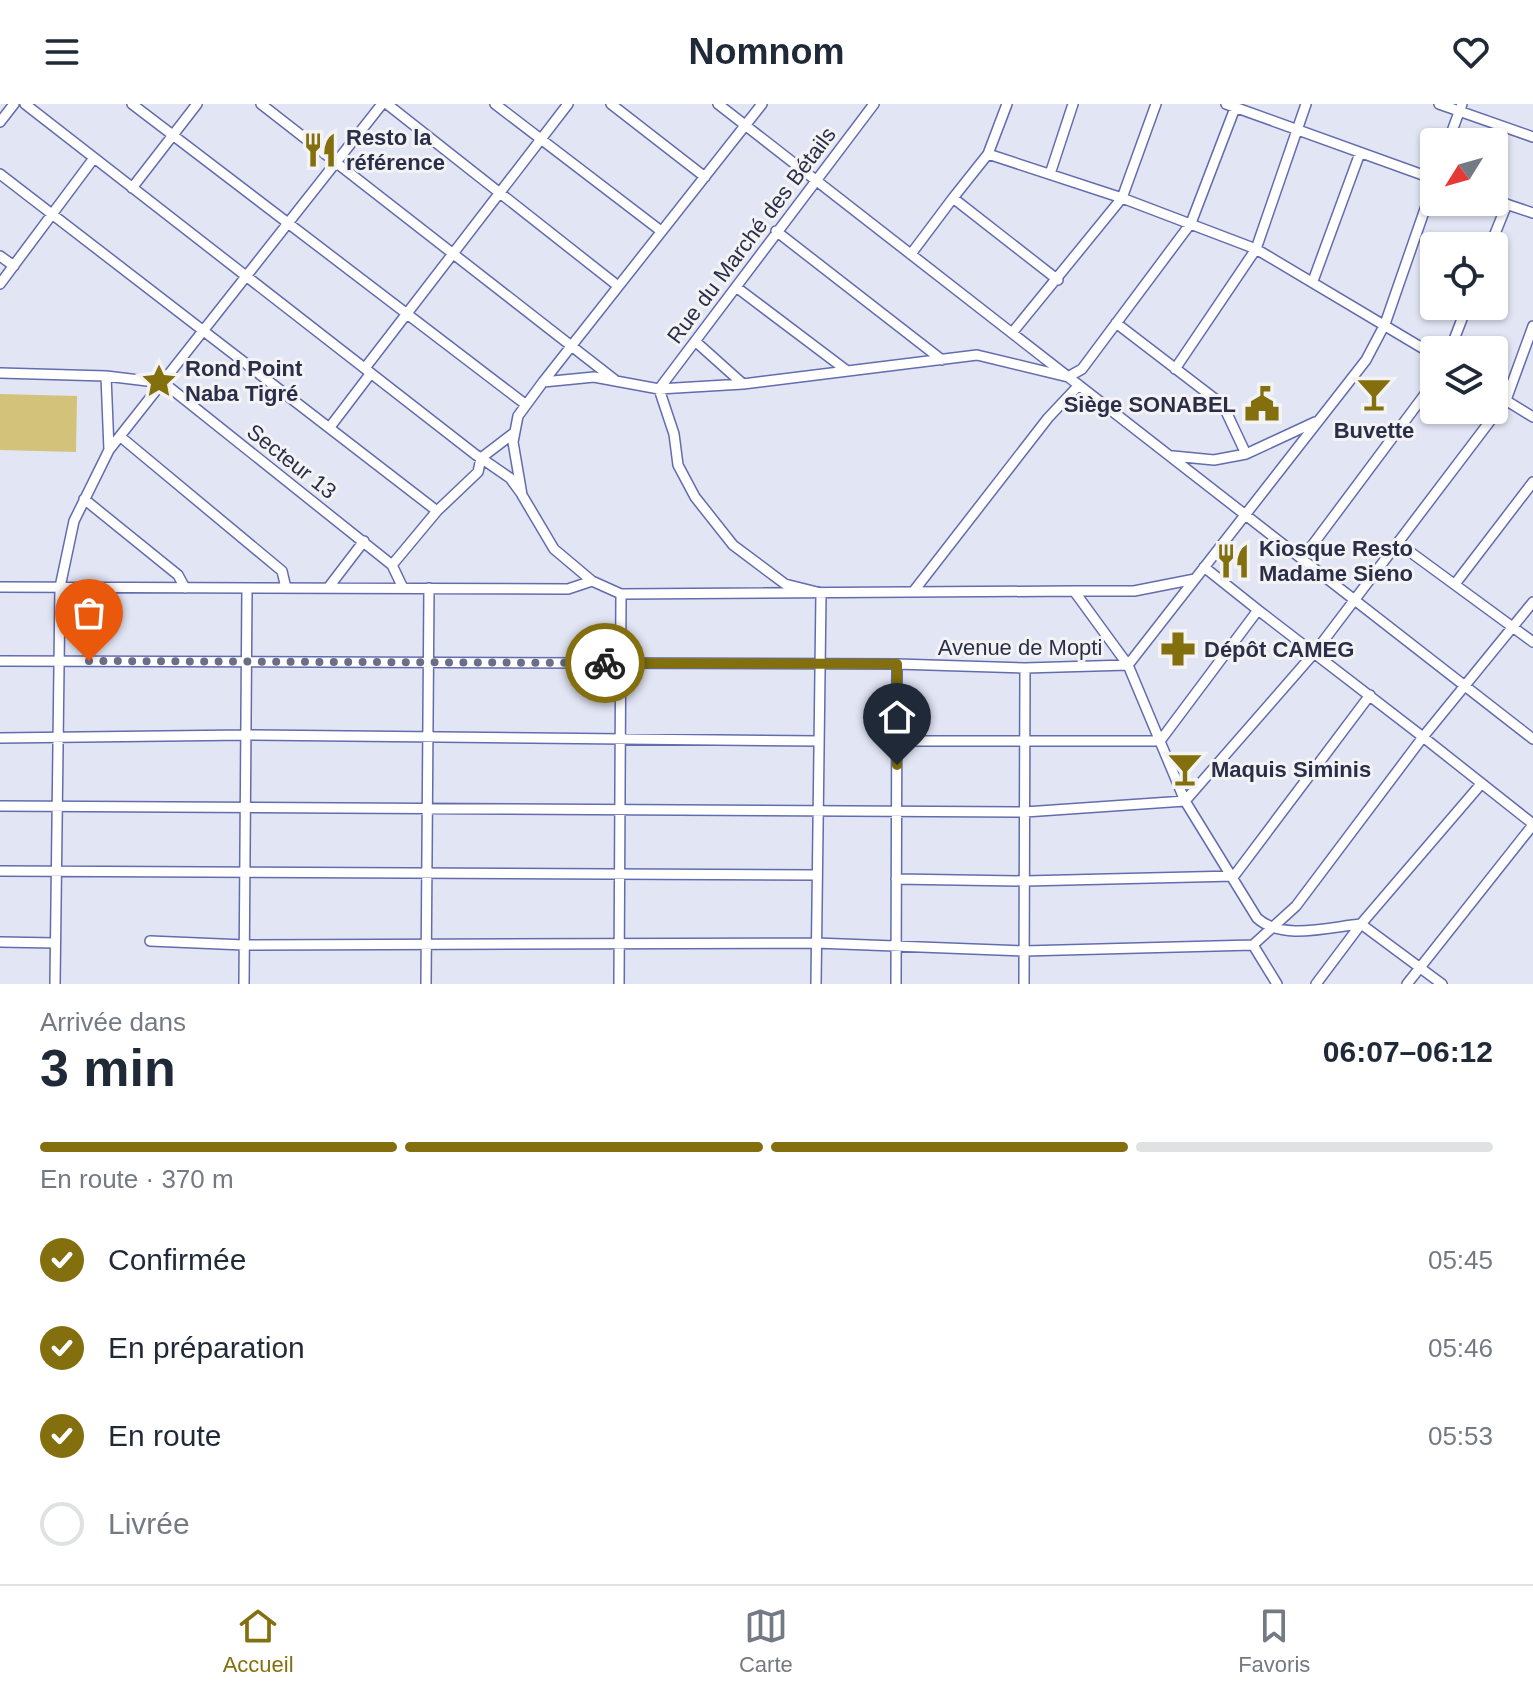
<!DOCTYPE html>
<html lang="fr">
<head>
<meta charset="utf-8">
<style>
  body { margin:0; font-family:Arial,sans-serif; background:#f6f6f7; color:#1f2937; height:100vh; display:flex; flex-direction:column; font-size:30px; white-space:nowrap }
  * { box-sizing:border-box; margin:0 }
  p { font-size:26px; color:#747a83 }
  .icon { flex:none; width:44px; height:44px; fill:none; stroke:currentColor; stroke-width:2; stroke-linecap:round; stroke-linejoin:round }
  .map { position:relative; height:880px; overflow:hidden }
  .side { display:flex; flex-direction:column; background:#fff; flex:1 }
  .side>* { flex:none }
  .needle { width:52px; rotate:233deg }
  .controls { position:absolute; left:1420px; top:24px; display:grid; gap:16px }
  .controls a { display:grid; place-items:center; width:88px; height:88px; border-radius:8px; background:#fff; box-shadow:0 2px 6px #0004; font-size:40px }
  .pin { position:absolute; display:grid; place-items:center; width:68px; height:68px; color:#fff; margin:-82px -34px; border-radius:50% 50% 50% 0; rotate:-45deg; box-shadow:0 0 8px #0007 }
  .pin .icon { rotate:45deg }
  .courier { position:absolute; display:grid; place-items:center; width:80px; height:80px; margin:-40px; border:6px solid #836f0d; border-radius:50%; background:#fff; color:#222; box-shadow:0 2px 10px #0007 }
  .overview em { font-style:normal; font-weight:600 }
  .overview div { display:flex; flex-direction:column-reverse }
  .overview { display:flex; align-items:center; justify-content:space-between; height:136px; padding:0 40px }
  h1 { font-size:52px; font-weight:600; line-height:60px }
  .bar { display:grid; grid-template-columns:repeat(4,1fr); gap:12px 8px; align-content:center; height:96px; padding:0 40px }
  .bar i { height:10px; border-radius:6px; background:#e0e1e3 }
  .bar .current { background:#836f0d }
  .bar p { grid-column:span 4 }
  ol { padding:0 40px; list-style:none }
  li { display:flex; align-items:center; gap:24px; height:88px }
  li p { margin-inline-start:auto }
  li .icon { padding:8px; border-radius:50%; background:#836f0d; color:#fff; stroke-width:4 }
  li:last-child { color:#747a83 }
  li i { width:44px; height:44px; border:4px solid #e0e1e3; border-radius:50% }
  header { display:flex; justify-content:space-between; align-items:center; height:104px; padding:0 40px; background:#fff; font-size:36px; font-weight:600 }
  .dock { display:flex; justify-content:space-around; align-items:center; height:112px; border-top:2px solid #e0e1e3; background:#fff; font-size:22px; color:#747a83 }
  .dock a { display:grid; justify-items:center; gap:4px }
  .dock .current { color:#836f0d }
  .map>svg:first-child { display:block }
  .green { fill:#d3c27a }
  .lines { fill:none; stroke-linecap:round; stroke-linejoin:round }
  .minor-casing { stroke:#636cad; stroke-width:12 }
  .minor { stroke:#fff; stroke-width:9 }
  .done { stroke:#6a6e86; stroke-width:8; stroke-dasharray:0 14.4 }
  .route { stroke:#836f0d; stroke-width:10 }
  .labels { text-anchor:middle; stroke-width:6; stroke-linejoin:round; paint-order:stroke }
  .poi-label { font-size:22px; font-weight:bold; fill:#2a2e4a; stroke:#f3f3f3; text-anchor:start }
  .street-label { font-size:22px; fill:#2a2e4a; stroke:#f3f3f3 }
</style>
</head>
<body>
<header><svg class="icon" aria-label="menu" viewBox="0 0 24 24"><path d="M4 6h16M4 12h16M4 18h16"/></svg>Nomnom<svg class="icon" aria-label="heart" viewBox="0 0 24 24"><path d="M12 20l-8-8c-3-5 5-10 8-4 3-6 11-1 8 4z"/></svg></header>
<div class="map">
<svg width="1533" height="880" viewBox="0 0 1533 880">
  <rect width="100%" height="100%" fill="#e2e5f4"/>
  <!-- green -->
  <path class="green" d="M0,290L77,292L76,348L0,346Z"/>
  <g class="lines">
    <!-- minor casing -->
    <g class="minor-casing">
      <path id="minor" d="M25,0L476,351L481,354L515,328
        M132,0L525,300
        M261,0L615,276
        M387,0L618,182
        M495,0L661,127
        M611,0L705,73
        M718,0L1533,635
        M1226,0L1434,75
        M1439,0L1533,33
        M0,18L14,0
        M1448,38L1462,0
        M988,50L1122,94L1256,145L1434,251
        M0,70L437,407L392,461
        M1050,70L1073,0
        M132,84L197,0
        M953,94L988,50L1007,0
        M1494,96L1533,109
        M776,127L942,256
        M1490,142L1507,100
        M911,150L953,94L1058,176
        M0,152L14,162
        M1313,177L1360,49
        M0,180L94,54
        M736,183L846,266
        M1116,219L1223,301L1246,350L1214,356L1173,352
        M1012,229L1122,94L1156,0
        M695,237L743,280
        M1450,246L1467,202
        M365,264L568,0
        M1175,265L1256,145L1306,0
        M0,269L106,272L164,279L392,461L403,484
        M106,272L109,346
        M543,278L762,0
        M1494,289L1533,313
        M330,323L371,269
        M122,334L282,467L286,484
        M1246,350L1315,318
        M84,395L178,471L185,484
        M437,407L478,368L481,354L510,374L521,389
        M1398,439L1533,538
        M1302,455L1434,278
        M592,477L621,490L1074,487L1128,561L1185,697L1257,814C1282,837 1329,823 1361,820L1442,880
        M1455,480L1533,378
        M0,483L568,485L592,477L554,445L522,391L513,338L518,312L543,278L594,273L659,285L743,280L977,251L1068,273L1082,265L1191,119L1235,4
        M328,484L364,437
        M1074,487H1134L1195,475
        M913,488L1048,314L1079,281
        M1258,506L1423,633L1533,498
        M0,557L897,560L1025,564L1128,561L1366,256L1385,220L1434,79
        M0,634L246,631L819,637
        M897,637H1160L1258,506L1204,463
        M0,702L1025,708L1185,697L1315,548L1506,296L1533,222
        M0,767L817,771
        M896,775L1025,777L1234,772L1370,591
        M150,837L244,841L816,839L1024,847L1253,841L1296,802L1423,633L1533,720
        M0,838L55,839
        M1253,841L1277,880
        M55,880L60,483L74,417L109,346L382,0
        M244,880L247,484
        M426,880L429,484
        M619,880L621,490
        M816,880L821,489L785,480L733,441L695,393L678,361L674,330L659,285L874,0
        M896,880L897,560
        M1024,880L1025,564
        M1316,880L1361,820L1481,680
        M1407,880L1532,722"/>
    </g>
    <!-- minor -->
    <use href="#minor" class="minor"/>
  </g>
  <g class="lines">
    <!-- done -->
    <path class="done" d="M89,557L605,559"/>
    <!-- route -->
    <path class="route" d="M605,559L897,560V661"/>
  </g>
  <!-- icons -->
  <defs>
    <g id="restaurant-bare" transform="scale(2.76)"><path d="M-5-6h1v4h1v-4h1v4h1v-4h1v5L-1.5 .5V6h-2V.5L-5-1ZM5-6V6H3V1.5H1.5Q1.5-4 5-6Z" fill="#836f0d" stroke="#f3f3f3" stroke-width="2.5" paint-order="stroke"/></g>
    <g id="sight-bare" transform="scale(2.76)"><path d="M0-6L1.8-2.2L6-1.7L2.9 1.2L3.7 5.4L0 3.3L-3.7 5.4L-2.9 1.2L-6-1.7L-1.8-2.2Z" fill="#836f0d" stroke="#f3f3f3" stroke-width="2.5" paint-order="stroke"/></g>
    <g id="bar-bare" transform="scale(2.76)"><path d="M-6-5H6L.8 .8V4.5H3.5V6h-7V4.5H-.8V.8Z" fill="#836f0d" stroke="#f3f3f3" stroke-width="2.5" paint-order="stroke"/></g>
    <g id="civic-bare" transform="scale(2.76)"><path d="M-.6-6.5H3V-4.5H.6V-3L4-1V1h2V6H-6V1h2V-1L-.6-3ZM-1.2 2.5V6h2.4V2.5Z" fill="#836f0d" stroke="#f3f3f3" stroke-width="2.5" paint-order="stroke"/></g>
    <g id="pharmacy-bare" transform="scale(2.76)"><path d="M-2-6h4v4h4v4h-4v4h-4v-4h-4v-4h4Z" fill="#836f0d" stroke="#f3f3f3" stroke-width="2.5" paint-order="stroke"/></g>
  </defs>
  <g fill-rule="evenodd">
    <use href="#restaurant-bare" x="320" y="46"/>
    <use href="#sight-bare" x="159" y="277"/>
    <use href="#bar-bare" x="1374" y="290"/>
    <use href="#civic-bare" x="1262" y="300"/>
    <use href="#restaurant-bare" x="1233" y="457"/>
    <use href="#pharmacy-bare" x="1178" y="545"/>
    <use href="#bar-bare" x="1185" y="665"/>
  </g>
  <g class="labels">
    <!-- poi labels -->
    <g class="poi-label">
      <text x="346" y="41">Resto la<tspan x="346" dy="25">référence</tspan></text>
      <text x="185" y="272">Rond Point<tspan x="185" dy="25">Naba Tigré</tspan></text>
      <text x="1236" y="308" text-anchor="end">Siège SONABEL</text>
      <text x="1374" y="334" text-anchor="middle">Buvette</text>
      <text x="1259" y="452">Kiosque Resto<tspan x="1259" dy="25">Madame Sieno</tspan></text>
      <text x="1204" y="553">Dépôt CAMEG</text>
      <text x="1211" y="673">Maquis Siminis</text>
    </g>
    <!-- street labels -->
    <g class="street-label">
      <text transform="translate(751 131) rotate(-53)" y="8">Rue du Marché des Bétails</text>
      <text transform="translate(292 357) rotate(38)" y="8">Secteur 13</text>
      <text x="1020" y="551">Avenue de Mopti</text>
    </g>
  </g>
</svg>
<div class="controls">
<a><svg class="needle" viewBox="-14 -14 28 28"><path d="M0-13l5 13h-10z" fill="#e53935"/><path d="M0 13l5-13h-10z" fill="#747a83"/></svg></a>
<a><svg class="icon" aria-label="locate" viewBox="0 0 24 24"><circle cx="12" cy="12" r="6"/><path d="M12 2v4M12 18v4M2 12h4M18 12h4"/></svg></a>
<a><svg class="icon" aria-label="layers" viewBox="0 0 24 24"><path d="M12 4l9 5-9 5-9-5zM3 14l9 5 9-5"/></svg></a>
</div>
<div class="pin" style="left:89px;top:557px;background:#ea580c"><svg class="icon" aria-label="bag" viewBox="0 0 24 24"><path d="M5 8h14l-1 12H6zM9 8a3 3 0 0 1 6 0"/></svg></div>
<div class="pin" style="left:897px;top:661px;background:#1f2937"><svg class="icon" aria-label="home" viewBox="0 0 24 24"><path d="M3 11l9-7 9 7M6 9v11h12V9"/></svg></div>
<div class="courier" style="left:605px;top:559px"><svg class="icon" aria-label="bike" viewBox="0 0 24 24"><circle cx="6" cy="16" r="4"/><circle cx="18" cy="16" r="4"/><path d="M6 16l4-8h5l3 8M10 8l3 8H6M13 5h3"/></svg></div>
</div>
<section class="side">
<div class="overview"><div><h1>3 min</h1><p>Arrivée dans</p></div><em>06:07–06:12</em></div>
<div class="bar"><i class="current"></i><i class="current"></i><i class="current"></i><i></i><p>En route · 370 m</p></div>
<ol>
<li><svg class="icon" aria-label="check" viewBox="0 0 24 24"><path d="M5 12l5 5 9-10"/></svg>Confirmée<p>05:45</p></li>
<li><svg class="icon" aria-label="check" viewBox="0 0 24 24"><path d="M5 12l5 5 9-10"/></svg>En préparation<p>05:46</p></li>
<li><svg class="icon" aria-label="check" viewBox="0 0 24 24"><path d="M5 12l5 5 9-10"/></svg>En route<p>05:53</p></li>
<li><i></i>Livrée</li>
</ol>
</section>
<nav class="dock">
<a class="current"><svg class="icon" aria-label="home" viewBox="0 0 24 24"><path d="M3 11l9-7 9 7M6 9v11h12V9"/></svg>Accueil</a>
<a><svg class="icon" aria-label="map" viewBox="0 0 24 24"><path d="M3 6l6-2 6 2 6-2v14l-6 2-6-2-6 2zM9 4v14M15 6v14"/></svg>Carte</a>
<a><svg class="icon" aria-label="saved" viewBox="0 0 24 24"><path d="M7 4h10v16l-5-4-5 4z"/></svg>Favoris</a>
</nav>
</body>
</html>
